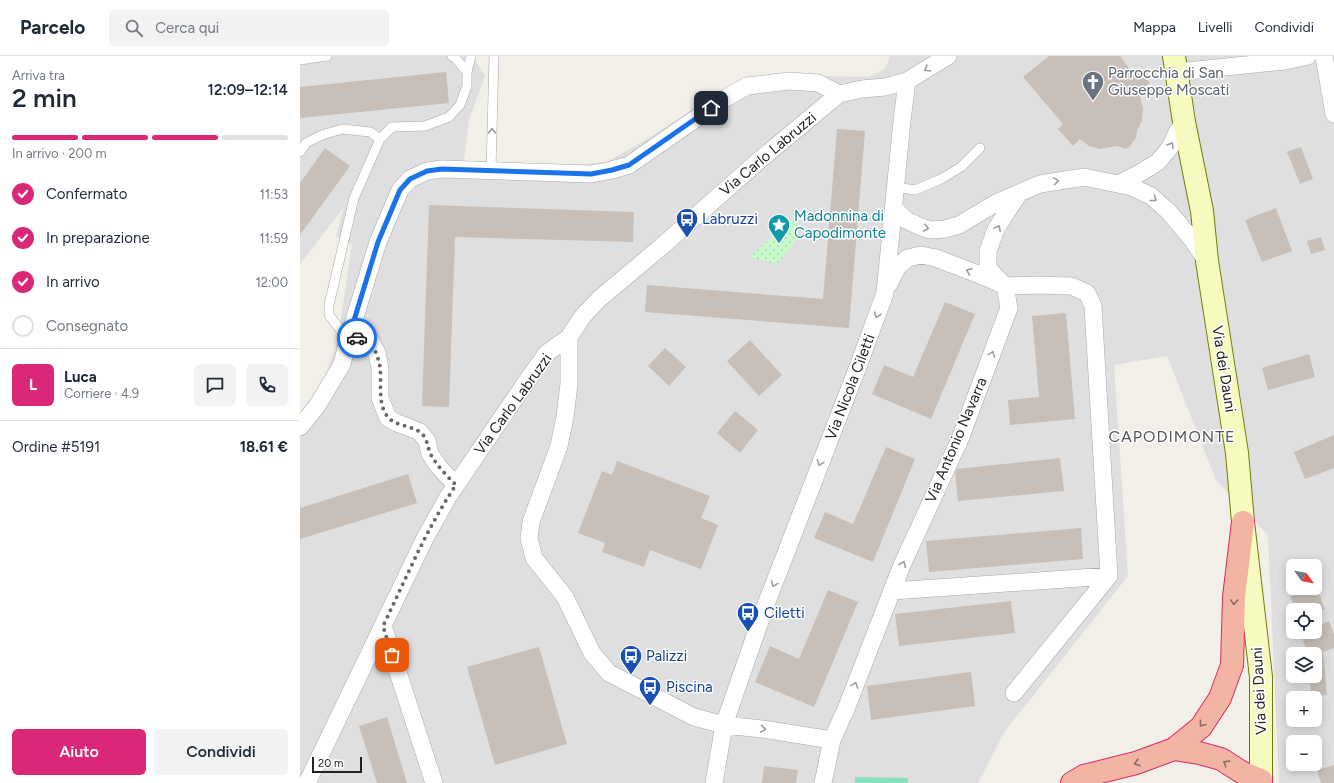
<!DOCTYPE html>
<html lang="it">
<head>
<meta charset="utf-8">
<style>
  body { margin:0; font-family:Figtree,sans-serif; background:#f2f2f3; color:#1f2937; height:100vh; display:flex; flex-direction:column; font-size:15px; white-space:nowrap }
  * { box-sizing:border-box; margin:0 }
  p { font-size:13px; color:#747a83 }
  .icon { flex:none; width:22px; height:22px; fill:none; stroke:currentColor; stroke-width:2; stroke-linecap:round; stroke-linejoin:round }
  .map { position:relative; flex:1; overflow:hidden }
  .panel { display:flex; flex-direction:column; background:#fff; width:300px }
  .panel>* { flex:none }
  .needle { width:26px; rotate:123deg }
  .fabs { position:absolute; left:986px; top:503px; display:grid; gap:8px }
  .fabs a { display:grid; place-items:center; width:36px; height:36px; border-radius:6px; background:#fff; box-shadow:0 2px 10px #0003; font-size:20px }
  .scale { position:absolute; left:12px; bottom:10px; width:50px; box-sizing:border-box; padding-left:4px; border:2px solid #222; border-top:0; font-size:11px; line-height:14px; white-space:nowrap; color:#222; -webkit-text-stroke:3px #fff; paint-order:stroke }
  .pin { position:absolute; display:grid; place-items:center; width:34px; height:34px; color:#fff; margin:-17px; border-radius:8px; box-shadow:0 2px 6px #0006 }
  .courier { position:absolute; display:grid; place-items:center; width:40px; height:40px; margin:-20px; border:3px solid #1a73e8; border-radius:50%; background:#fff; color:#222; box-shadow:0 1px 5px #0007 }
  .summary em { font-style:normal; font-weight:600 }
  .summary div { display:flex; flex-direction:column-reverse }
  .summary { display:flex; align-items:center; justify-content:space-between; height:68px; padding:0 12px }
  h1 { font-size:26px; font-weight:600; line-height:30px }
  .bar { display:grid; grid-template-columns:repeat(4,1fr); gap:6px 4px; align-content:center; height:48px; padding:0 12px }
  .bar i { height:5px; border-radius:3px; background:#e0e1e3 }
  .bar .current { background:#db2777 }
  .bar p { grid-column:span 4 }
  .line { display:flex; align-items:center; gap:10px; padding:0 12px; border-top:1px solid #e0e1e3 }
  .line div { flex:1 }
  .round { display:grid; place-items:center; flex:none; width:42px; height:42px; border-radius:6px; background:#f2f2f3 }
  ol { padding:0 12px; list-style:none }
  li { display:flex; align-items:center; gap:12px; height:44px }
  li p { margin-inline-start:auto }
  li .icon { padding:4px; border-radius:50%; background:#db2777; color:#fff; stroke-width:4 }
  li:last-child { color:#747a83 }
  li i { width:22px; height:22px; border:2px solid #e0e1e3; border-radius:50% }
  .primary-button { display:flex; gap:8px; margin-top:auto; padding:8px 12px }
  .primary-button a { flex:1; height:46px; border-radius:6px; background:#db2777; color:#fff; font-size:16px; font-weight:600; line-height:46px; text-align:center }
  .primary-button a+a { background:#f2f2f3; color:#1f2937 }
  header { display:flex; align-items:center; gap:24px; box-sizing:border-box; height:56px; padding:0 20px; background:#fff; border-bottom:1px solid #e0e1e3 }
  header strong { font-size:19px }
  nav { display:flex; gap:22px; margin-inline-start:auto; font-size:14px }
  .search { width:280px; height:36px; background:#f2f2f3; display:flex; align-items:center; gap:10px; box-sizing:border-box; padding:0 14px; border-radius:6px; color:#747a83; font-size:15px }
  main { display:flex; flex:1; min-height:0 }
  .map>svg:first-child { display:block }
  .residential { fill:#e0dfdf; fill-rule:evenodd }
  .park { fill:url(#park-dots) }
  .pitch { fill:#88e0be }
  .building { fill:#c7bfb8 }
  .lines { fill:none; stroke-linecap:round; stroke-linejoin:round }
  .service-casing { stroke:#a9a9a9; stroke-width:10 }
  .minor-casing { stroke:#a9a9a9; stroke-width:18 }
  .secondary-casing { stroke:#707d05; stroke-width:24 }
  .trunk-casing { stroke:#dc2a67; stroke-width:24 }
  .service { stroke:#fff; stroke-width:9 }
  .minor { stroke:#fff; stroke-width:17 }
  .secondary { stroke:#f7fabf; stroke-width:22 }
  .trunk { stroke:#f2b4a3; stroke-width:22 }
  .oneway { stroke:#9c9c9c }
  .oneway2 { stroke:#8a6b62 }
  .done { stroke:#6b6a68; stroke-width:4; stroke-dasharray:0 7.2 }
  .route { stroke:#1a73e8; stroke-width:5 }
  .labels { text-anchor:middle; stroke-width:3; stroke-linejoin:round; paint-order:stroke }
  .worship-label { font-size:15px; fill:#5b616d; stroke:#fff; text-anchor:start }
  .street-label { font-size:15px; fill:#222; stroke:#fff }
  .culture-label { font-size:15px; fill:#0d838f; stroke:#fff; text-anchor:start }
  .transit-label { font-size:15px; fill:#164399; stroke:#fff; text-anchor:start }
  .neighbourhood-label { font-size:16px; letter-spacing:1px; fill:#555; stroke:#fff }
</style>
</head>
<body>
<header>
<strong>Parcelo</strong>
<div class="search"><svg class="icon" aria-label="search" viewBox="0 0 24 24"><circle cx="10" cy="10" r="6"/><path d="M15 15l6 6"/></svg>Cerca qui</div>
<nav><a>Mappa</a><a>Livelli</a><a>Condividi</a></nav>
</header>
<main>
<section class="panel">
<div class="summary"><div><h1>2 min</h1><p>Arriva tra</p></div><em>12:09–12:14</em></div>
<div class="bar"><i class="current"></i><i class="current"></i><i class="current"></i><i></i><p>In arrivo · 200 m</p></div>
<ol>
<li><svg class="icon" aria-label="check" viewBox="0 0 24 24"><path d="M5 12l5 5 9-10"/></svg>Confermato<p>11:53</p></li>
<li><svg class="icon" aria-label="check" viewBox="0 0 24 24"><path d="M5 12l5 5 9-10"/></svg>In preparazione<p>11:59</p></li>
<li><svg class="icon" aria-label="check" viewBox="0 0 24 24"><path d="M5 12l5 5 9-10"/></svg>In arrivo<p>12:00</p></li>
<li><i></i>Consegnato</li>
</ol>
<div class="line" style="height:72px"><b class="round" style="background:#db2777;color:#fff">L</b><div><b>Luca</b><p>Corriere · 4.9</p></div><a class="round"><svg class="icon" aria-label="chat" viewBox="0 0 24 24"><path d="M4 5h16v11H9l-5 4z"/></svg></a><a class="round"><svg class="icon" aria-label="phone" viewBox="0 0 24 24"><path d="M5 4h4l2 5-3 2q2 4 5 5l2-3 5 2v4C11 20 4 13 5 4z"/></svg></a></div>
<div class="line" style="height:52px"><div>Ordine #5191</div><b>18.61 €</b></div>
<div class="primary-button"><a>Aiuto</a><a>Condividi</a></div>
</section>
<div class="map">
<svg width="1034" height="727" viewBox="0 0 1034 727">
  <defs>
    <pattern id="park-dots" width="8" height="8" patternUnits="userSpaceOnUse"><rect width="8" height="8" fill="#c8facc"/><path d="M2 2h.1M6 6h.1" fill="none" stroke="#acd6af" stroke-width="1.8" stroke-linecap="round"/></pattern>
  </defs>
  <rect width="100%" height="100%" fill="#f2efe9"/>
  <!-- residential -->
  <path class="residential" d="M0,0H173L185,20L169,64L164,105L274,109L306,106L344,85L430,29L465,19L569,21L585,13L590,0H1034V727H979L968,479L916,424L867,300L814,309L828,520L705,675L678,727H0V358L24,322L37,287L52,189L36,180L44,151L0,208ZM993,510H1015V532H993ZM993,554H1015V576H993ZM993,598H1015V620H993ZM993,642H1015V664H993ZM993,686H1015V708H993Z"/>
  <!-- park -->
  <path class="park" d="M498,159L497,183L478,208L449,201Z"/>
  <!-- pitch -->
  <path class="pitch" d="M555,721L608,722V727H555Z"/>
  <!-- building -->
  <path class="building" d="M749,0H820L832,16L838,12L850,27L839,36L843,52L842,65L837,75L836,82L830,90L826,93L817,90L800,93L789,90L780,83L773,90L758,73L763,68L723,21Z
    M146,16L149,47L0,62V31Z
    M537,73L565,75L549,272L345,256L347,229L523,243Z
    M1001,91L1013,123L1000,128L987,96Z
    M25,92L50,110L0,179V127Z
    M129,149L334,156L333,186L155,181L149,351L122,350Z
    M976,152L992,195L962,206L945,164Z
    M1021,181L1025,194L1011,198L1007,185Z
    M645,246L675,258L631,363L572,338L584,309L613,321Z
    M766,257L775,363L710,369L708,344L739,341L732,260Z
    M450,284L482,319L459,340L427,305Z
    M365,292L386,311L369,330L348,310Z
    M1009,298L1015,321L968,334L962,312Z
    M435,355L458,374L440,397L417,377Z
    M1034,379V412L1005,423L994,396Z
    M586,391L615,403L573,506L514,482L525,456L553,468Z
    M760,402L764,435L658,445L655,417L657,413Z
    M317,405L410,440L401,462L418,469L401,513L350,494L344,511L302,496L305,487L278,477L302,415L312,419Z
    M108,418L117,447L0,483V452Z
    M781,472L783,503L629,516L626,485Z
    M1015,531H1017L1025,554H996L990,540Z
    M528,534L558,546L514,651L455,626L470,590L499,603Z
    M711,545L715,577L599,590L595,558Z
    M1029,565L1034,578V592L1023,596L1027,639L1011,641L1010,620H1016L1015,617V598H1008L1000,576H1015V571Z
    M239,591L267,688L195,709L167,611Z
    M671,616L675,650L571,664L567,630Z
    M87,661L107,727H77L59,670Z
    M1034,709V727H1021L1017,714Z
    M464,710L498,714L496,727H462Z"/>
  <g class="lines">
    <!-- service casing -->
    <g class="service-casing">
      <path id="service" d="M0,4L27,0
        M167,16L171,0
        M0,96L6,87L22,79L42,73L70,76L80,83
        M191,114L194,0
        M595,131L615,134L641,123L661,111L680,92
        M48,284L29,259V249L54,142L80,83L92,71L125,70L149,61L160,49L167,30V16L156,3L152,0"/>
    </g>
    <!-- minor casing -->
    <g class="minor-casing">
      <path id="minor" d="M1024,0L1034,58
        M877,16L985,5L1008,0
        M818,128L840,117L858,106L871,90L877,76L884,66
        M594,152L606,164L619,170L630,174L645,173L659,169L696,147L740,128L784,121L832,131L851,140L868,155L891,182L906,204
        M702,227L688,212V195L696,173L719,137
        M589,228L598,210L608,202L621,199L636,202L688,222L705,230L739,229L771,230L787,237L793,250L809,520L714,637
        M269,281V328L265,361L259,390L231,466L229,482L234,502L265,541L292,597L309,617L394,661L424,669L462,673L532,684L546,653L602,509L660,383L709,252L705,230
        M48,284L68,280L77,297L80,312V342L88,362L97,367L108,371L120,376L127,385L130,398L139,411L156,429
        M0,371L17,350L42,308L48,284L78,186L100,134L110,123L127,115L142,113L291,118L312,114L329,109L424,43L447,30L489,25L518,27L539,38
        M592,535L809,520
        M83,570L134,727
        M7,727L125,482L148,441L226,326L247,297L269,281L283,260L299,243L361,191L462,102L539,38L562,33L585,31L607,25L648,0
        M414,727L424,669L465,551L559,308L585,237L602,65L607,25
        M523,727L532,684"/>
    </g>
    <!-- secondary casing -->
    <g class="secondary-casing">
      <path id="secondary" d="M874,0L884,66L902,155L907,205L937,397L943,466L961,621V724"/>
    </g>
    <!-- trunk casing -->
    <g class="trunk-casing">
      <path id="trunk" d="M874,693L899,697L921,703L943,717L961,724
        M772,727L784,720L836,707L874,693L901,671L920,642L932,609L934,541L943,466"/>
    </g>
    <!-- service -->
    <use href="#service" class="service"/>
    <!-- minor -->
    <use href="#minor" class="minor"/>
    <!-- secondary -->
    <use href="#secondary" class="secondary"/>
    <!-- trunk -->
    <use href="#trunk" class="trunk"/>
  </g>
  <!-- one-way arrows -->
  <defs><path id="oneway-chevron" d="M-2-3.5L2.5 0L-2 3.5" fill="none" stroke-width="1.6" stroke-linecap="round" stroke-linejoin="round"/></defs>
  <g class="oneway">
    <use href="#oneway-chevron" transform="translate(627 13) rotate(150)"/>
    <use href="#oneway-chevron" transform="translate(192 75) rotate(-89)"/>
    <use href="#oneway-chevron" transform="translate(871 89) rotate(-60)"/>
    <use href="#oneway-chevron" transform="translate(756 125) rotate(-9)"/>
    <use href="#oneway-chevron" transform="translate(854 143) rotate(37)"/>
    <use href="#oneway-chevron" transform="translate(626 172) rotate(14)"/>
    <use href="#oneway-chevron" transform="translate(698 172) rotate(-62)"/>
    <use href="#oneway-chevron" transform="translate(669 215) rotate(-159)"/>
    <use href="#oneway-chevron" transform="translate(577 259) rotate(110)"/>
    <use href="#oneway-chevron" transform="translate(692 298) rotate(-69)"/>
    <use href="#oneway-chevron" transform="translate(520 407) rotate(111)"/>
    <use href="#oneway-chevron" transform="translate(603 508) rotate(-67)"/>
    <use href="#oneway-chevron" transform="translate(474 528) rotate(111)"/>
    <use href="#oneway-chevron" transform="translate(555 629) rotate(-69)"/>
    <use href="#oneway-chevron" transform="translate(463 673) rotate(8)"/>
  </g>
  <g class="oneway2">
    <use href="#oneway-chevron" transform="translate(934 546) rotate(92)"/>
    <use href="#oneway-chevron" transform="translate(902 668) rotate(128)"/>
    <use href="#oneway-chevron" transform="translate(837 707) rotate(163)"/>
    <use href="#oneway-chevron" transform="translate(926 707) rotate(-148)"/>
  </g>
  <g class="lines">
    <!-- done -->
    <path class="done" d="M57,282L68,280C73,290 78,299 80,311C82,326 77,349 88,361C96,371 112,369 121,377C128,383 127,391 131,399C137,410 147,420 156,429C126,473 106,523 83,570L92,599"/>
    <!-- route -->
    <path class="route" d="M57,282L48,284L78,186L100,134L110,123L127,115L142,113L291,118L312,114L329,109L411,52"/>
  </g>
  <!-- icons -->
  <defs>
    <g id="church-pin" transform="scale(1.15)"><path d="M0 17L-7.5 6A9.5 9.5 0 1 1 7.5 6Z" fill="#6b7280" stroke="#fff"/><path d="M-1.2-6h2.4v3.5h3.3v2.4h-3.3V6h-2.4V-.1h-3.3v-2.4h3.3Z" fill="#fff"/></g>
    <g id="bus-pin" transform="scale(1.15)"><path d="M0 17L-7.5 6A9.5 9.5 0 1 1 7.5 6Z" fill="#1a4fb4" stroke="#fff"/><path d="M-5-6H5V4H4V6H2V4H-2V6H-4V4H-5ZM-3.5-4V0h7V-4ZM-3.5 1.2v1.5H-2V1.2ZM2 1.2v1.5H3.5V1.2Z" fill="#fff"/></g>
    <g id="sight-pin" transform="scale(1.15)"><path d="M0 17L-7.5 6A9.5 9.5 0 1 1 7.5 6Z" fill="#0f9aa8" stroke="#fff"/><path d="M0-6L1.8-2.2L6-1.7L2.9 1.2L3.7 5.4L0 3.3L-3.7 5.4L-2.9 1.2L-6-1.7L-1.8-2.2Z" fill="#fff"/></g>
  </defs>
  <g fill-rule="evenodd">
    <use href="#church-pin" x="793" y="26"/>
    <use href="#bus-pin" x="387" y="163"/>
    <use href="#sight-pin" x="479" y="169"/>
    <use href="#bus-pin" x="448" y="557"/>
    <use href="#bus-pin" x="331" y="600"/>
    <use href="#bus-pin" x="350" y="631"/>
  </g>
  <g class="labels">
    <!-- worship labels -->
    <g class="worship-label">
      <text x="808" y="22">Parrocchia di San<tspan x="808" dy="17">Giuseppe Moscati</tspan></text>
    </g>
    <!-- street labels -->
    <g class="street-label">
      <text transform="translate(468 98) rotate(-40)" y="5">Via Carlo Labruzzi</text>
      <text transform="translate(924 313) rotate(81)" y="5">Via dei Dauni</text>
      <text transform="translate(550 331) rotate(-69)" y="5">Via Nicola Ciletti</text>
      <text transform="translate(213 348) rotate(-54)" y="5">Via Carlo Labruzzi</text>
      <text transform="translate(656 384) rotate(-67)" y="5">Via Antonio Navarra</text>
      <text transform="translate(959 635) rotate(-93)" y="5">Via dei Dauni</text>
    </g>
    <!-- culture labels -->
    <g class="culture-label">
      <text x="494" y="165">Madonnina di<tspan x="494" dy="17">Capodimonte</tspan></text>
    </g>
    <!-- transit labels -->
    <g class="transit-label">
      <text x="402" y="168">Labruzzi</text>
      <text x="464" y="562">Ciletti</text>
      <text x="346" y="605">Palizzi</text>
      <text x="366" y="636">Piscina</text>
    </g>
    <!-- neighbourhood labels -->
    <g class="neighbourhood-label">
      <text x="872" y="386">CAPODIMONTE</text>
    </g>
  </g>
</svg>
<div class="fabs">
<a><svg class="needle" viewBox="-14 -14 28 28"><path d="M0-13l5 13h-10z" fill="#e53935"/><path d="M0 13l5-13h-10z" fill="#747a83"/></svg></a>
<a><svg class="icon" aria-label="locate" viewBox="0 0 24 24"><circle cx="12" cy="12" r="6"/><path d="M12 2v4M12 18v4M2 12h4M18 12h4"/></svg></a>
<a><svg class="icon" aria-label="layers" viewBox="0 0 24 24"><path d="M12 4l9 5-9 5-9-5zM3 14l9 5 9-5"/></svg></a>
<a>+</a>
<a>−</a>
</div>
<div class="scale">20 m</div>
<div class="pin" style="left:92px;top:599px;background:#ea580c"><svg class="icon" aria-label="bag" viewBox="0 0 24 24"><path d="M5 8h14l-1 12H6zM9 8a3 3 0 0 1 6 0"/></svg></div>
<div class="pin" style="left:411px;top:52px;background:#1f2937"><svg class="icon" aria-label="home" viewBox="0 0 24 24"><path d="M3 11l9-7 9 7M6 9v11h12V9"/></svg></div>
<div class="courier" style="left:57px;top:282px"><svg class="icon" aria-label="car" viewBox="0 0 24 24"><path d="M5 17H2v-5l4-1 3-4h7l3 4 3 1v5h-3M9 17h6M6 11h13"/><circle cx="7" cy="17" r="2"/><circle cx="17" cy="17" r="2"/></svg></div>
</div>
</main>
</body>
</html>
